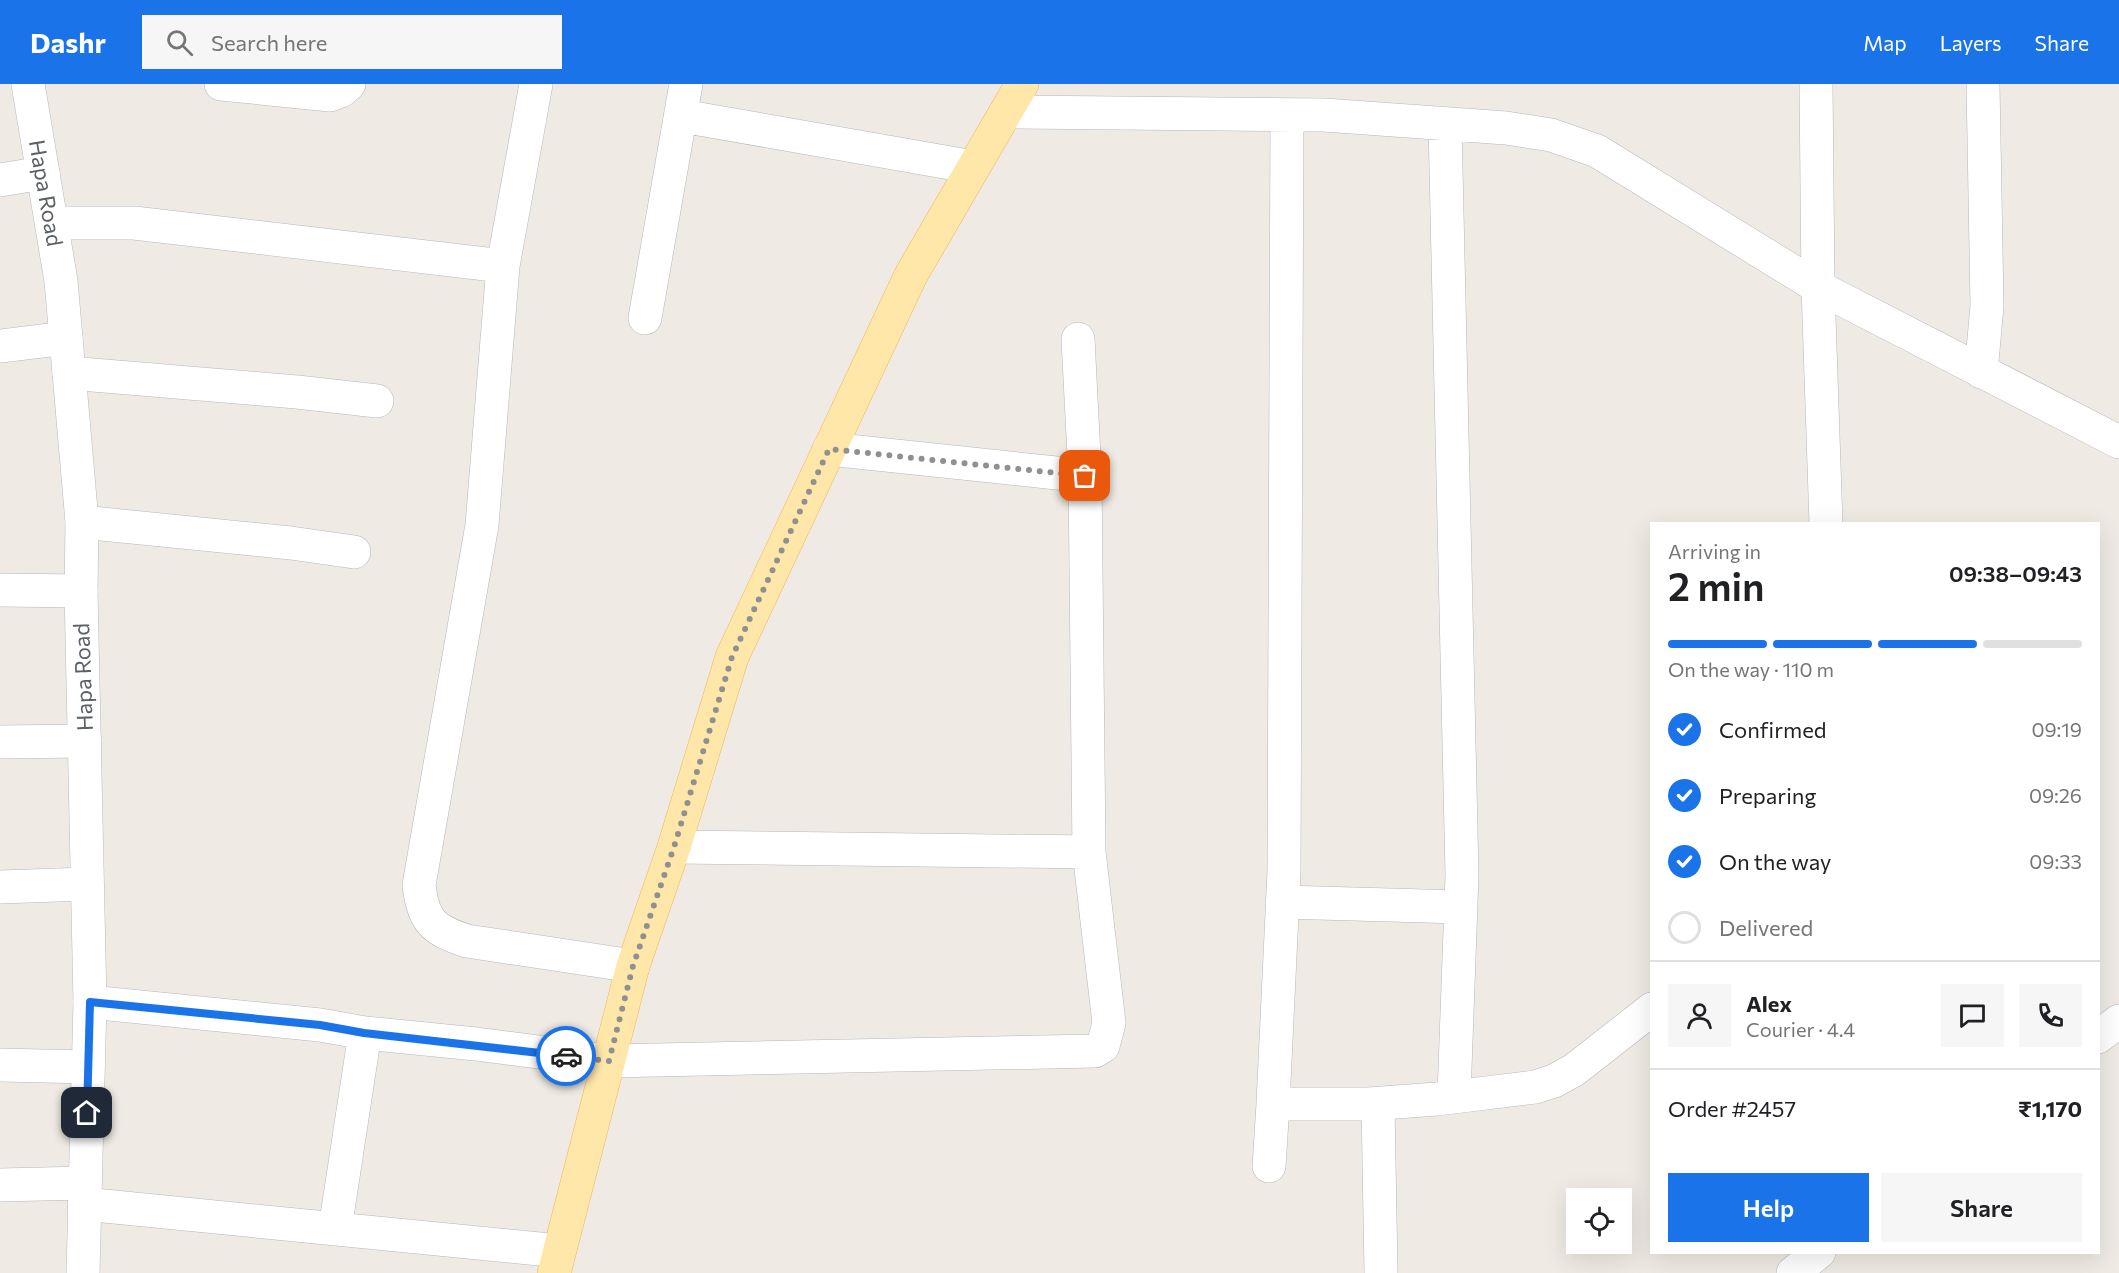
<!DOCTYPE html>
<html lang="en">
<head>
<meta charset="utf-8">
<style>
  body { margin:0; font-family:Commissioner,sans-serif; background:#f6f6f6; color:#202124; height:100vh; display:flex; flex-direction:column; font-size:22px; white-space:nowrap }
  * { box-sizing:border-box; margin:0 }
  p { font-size:20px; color:#757577 }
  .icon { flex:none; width:33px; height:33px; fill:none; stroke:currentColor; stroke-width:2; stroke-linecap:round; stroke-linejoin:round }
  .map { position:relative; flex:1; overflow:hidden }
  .panel { position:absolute; left:1650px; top:438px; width:450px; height:732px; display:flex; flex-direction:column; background:#fff; border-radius:0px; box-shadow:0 6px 24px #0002 }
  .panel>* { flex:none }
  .controls { position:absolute; left:1566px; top:1104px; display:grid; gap:12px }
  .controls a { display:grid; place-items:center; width:66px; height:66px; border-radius:0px; background:#fff; box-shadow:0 6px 24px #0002; font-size:30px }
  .pin { position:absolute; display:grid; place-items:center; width:51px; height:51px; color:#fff; margin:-26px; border-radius:12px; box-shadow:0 3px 9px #0006 }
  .courier { position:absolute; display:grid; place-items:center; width:60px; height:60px; margin:-30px; border:4px solid #1a73e8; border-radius:50%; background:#fff; color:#222; box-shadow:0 2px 8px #0007 }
  .overview em { font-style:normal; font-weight:600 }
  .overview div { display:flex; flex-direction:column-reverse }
  .overview { display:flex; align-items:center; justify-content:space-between; height:102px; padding:0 18px }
  h1 { font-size:39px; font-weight:600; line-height:45px }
  .bar { display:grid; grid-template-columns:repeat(4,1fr); gap:9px 6px; align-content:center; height:72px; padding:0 18px }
  .bar i { height:8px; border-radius:4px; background:#e0e0e0 }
  .bar .selected { background:#1a73e8 }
  .bar p { grid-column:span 4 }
  .line { display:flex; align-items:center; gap:15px; padding:0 18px; border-top:2px solid #e0e0e0 }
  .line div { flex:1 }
  .round { display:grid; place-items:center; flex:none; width:63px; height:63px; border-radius:0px; background:#f6f6f6 }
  ol { padding:0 18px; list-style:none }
  li { display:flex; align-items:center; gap:18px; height:66px }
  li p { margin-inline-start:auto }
  li .icon { padding:6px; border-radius:50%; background:#1a73e8; color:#fff; stroke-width:4 }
  li:last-child { color:#757577 }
  li i { width:33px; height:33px; border:3px solid #e0e0e0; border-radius:50% }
  .button { display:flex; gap:12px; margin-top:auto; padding:12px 18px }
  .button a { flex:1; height:69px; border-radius:0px; background:#1a73e8; color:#fff; font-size:24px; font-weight:600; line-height:69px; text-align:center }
  .button a+a { background:#f6f6f6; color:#202124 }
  header { display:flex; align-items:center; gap:36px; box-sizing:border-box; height:84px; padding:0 30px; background:#1a73e8; color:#fff }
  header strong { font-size:28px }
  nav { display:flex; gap:33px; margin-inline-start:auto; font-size:21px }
  .search { width:420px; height:54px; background:#f6f6f6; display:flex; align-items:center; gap:15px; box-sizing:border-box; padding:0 21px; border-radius:0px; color:#757577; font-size:22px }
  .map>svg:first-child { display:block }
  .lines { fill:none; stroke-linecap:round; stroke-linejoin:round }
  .street-casing { stroke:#b4b7bb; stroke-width:34 }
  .secondary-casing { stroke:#b5babe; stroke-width:34 }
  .primary-casing { stroke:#f3b658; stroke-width:34 }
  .street { stroke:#fff; stroke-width:33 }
  .secondary { stroke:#fff; stroke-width:33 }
  .primary { stroke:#ffe7a9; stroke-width:33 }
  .done { stroke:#8f9191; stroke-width:6; stroke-dasharray:0 10.8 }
  .route { stroke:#1a73e8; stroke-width:8 }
  .labels { text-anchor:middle; stroke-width:4.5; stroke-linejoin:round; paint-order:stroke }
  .street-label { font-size:22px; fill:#5c6165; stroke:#fff }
</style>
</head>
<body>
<header>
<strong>Dashr</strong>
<div class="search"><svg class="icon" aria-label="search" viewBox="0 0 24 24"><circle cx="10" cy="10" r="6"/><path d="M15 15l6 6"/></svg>Search here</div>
<nav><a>Map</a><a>Layers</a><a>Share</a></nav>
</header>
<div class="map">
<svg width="2119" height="1189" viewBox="0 0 2119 1189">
  <rect width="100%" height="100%" fill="#efebe4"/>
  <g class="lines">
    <!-- street casing -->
    <g class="street-casing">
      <path id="street" d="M221,0L330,11L341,7L349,0
        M536,0L503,182L482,441L419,801C423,837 433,846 467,857L633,882
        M1816,0L1818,203L1826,440
        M1006,28L1324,31L1506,44L1551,51L1597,67L1818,203L2119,358
        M682,32L973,83
        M1445,40L1462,791L1454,1012
        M0,96L43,89
        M52,139H134L503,182
        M645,234L686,0
        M0,262L66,254
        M1981,288L1987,222L1983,0
        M69,289L297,308L377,317
        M829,365L1085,392
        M82,438L291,459L354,468
        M0,506L81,507
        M0,658L85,657
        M674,763L1089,768
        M0,803L87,800
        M1282,818L1461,823
        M90,918L320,941L365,949L476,960L609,977L1095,967L1103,962L1109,939L1089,768L1085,392L1078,255
        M0,981L88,983
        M1273,1020H1369L1437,1015L1535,1003L1554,997L1574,986L1652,925
        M1378,1020L1381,1189
        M1269,1082L1273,1020L1284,787L1287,32
        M0,1101L85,1099
        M84,1120L559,1167
        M335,1145L365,949"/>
    </g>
    <!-- secondary casing -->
    <g class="secondary-casing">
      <path id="secondary" d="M28,0L61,197L82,438L81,507L90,918L83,1189
        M2098,953L2119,937
        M1793,1189L1819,1168"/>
    </g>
    <!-- primary casing -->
    <g class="primary-casing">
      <path id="primary" d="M554,1189L633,882L674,763L732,573L911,191L1022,0"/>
    </g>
    <!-- street -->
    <use href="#street" class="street"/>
    <!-- secondary -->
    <use href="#secondary" class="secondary"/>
    <!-- primary -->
    <use href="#primary" class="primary"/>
  </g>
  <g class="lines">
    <!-- done -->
    <path class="done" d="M566,972L609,977L633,882L674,763L732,573L829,365L1085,392"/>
    <!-- route -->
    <path class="route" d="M87,1029L90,918L320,941L364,949L566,972"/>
  </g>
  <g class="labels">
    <!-- street labels -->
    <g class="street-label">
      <text transform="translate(46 109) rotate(80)" y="8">Hapa Road</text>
      <text transform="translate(83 593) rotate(-92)" y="8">Hapa Road</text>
    </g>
  </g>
</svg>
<div class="controls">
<a><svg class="icon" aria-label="locate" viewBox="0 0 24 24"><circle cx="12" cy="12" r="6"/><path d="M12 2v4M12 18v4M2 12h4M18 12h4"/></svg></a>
</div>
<div class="pin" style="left:1085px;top:392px;background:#ea580c"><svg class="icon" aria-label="bag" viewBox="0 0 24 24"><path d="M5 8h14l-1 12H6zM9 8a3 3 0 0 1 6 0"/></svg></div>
<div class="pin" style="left:87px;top:1029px;background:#1f2937"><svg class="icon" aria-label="home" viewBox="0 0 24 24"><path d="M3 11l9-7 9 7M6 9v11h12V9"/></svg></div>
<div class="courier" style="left:566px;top:972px"><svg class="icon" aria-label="car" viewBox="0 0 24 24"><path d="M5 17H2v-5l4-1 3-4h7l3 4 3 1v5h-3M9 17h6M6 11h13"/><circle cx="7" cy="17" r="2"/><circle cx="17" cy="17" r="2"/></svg></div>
<section class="panel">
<div class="overview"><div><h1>2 min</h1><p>Arriving in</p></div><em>09:38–09:43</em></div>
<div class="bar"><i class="selected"></i><i class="selected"></i><i class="selected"></i><i></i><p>On the way · 110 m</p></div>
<ol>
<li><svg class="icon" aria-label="check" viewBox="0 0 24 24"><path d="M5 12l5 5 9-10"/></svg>Confirmed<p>09:19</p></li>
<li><svg class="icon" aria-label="check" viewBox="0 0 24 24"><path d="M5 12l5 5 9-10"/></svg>Preparing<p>09:26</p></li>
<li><svg class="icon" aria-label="check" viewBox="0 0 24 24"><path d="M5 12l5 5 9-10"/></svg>On the way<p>09:33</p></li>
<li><i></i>Delivered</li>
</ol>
<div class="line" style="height:108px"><a class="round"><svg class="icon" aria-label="person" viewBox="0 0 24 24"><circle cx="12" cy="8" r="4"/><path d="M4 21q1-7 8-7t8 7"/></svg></a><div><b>Alex</b><p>Courier · 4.4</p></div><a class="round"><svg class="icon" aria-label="chat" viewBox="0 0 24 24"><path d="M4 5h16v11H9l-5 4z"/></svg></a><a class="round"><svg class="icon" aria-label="phone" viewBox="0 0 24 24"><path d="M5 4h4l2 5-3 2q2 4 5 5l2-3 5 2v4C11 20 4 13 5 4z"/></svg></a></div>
<div class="line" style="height:78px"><div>Order #2457</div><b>₹1,170</b></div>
<div class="button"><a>Help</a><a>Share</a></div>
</section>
</div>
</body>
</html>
